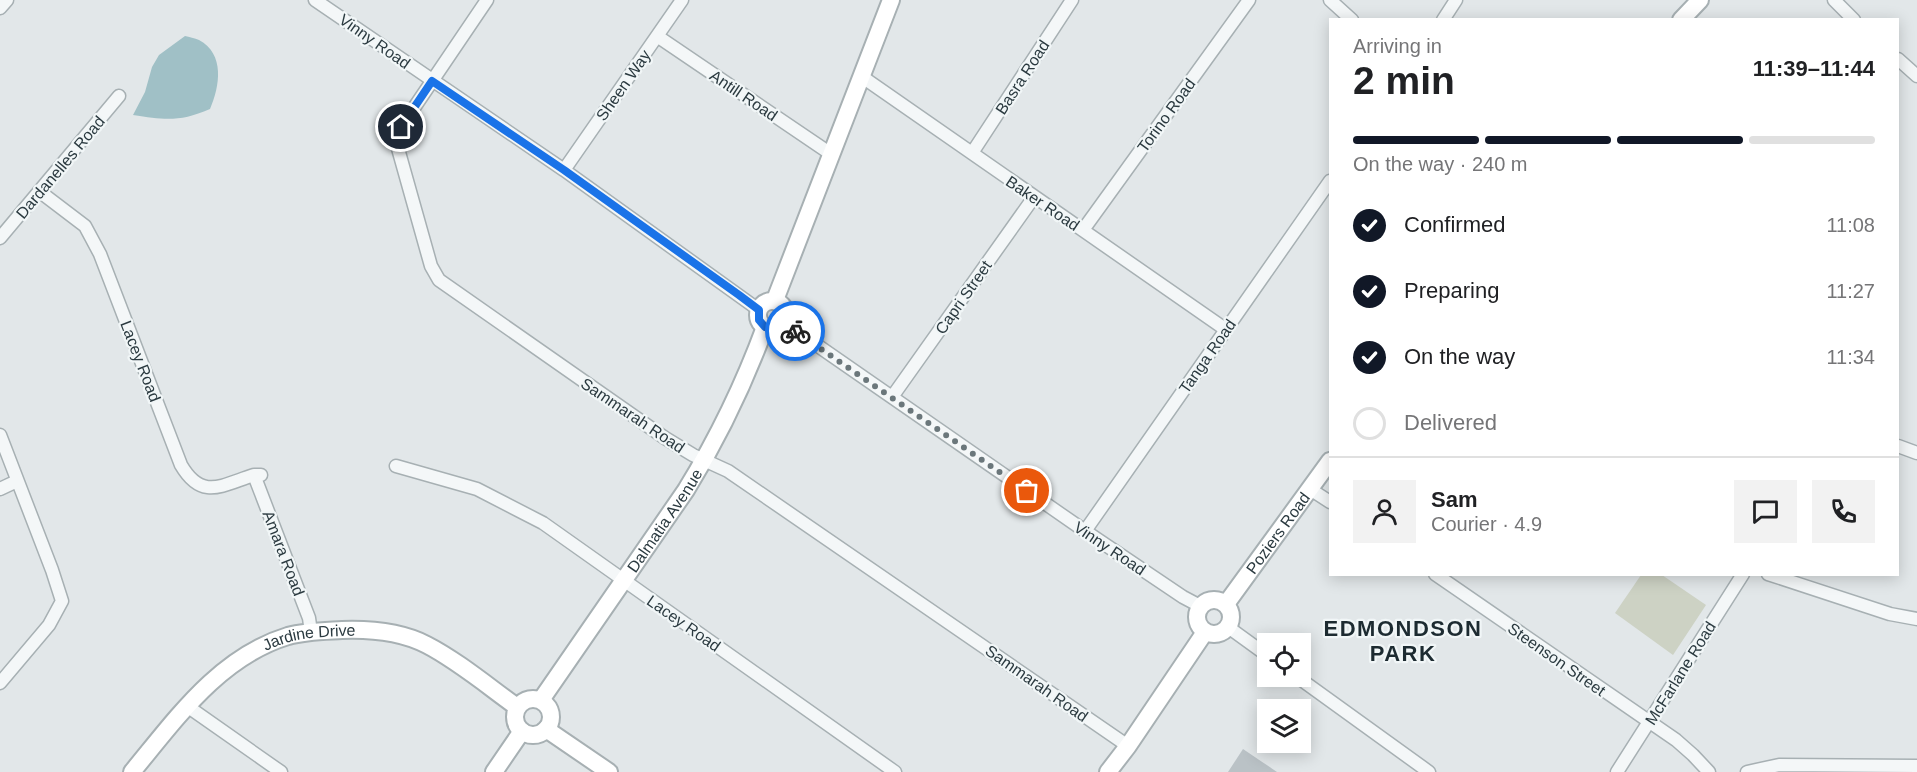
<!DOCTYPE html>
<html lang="en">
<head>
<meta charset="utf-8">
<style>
  body { margin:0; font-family:Helvetica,sans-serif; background:#f2f2f2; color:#202124; height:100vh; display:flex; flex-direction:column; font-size:22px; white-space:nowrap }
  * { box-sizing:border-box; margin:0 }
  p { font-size:20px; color:#757577 }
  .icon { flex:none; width:33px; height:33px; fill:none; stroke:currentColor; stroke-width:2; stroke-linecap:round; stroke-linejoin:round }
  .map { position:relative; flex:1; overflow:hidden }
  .panel { position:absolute; left:1329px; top:18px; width:570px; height:558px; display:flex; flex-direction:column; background:#fff; border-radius:0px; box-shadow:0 3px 15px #0003 }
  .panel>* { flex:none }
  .controls { position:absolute; left:1257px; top:633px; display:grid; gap:12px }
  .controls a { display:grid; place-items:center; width:54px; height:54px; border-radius:0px; background:#fff; box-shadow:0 3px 15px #0003; font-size:30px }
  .pin { position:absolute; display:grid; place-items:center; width:51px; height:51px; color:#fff; margin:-26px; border:3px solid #fff; border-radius:50%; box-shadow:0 2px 6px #0007 }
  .courier { position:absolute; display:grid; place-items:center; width:60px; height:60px; margin:-30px; border:4px solid #1a73e8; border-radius:50%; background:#fff; color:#222; box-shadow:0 2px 8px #0007 }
  .summary em { font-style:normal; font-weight:700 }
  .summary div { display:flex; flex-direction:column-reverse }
  .summary { display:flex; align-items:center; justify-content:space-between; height:102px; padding:0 24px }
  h1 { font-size:39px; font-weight:700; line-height:45px }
  .bar { display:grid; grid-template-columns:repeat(4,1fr); gap:9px 6px; align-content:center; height:72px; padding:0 24px }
  .bar i { height:8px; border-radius:4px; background:#e0e0e0 }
  .bar .active { background:#111827 }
  .bar p { grid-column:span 4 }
  .line { display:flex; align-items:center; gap:15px; padding:0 24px; border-top:2px solid #e0e0e0 }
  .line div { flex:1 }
  .round { display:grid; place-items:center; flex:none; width:63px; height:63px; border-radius:0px; background:#f2f2f2 }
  ol { padding:0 24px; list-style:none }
  li { display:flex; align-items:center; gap:18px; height:66px }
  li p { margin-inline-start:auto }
  li .icon { padding:6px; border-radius:50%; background:#111827; color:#fff; stroke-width:4 }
  li:last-child { color:#757577 }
  li i { width:33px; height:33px; border:3px solid #e0e0e0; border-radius:50% }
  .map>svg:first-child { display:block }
  .green { fill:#cdd2c4 }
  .water { fill:#a0c0c6 }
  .building { fill:#bac2c6 }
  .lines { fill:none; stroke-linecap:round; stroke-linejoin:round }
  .street-casing { stroke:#a7b0b3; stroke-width:15 }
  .secondary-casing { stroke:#a7b0b3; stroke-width:20 }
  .street { stroke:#f4f7f8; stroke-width:12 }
  .secondary { stroke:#fff; stroke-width:16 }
  .done { stroke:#6b777b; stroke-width:6; stroke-dasharray:0 10.8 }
  .route { stroke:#1a73e8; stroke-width:8 }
  .labels { text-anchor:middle; stroke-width:4.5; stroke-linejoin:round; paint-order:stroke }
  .street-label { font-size:16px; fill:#2b3a40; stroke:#f1f6f7 }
  .district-label { font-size:22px; font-weight:bold; letter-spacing:1.5px; fill:#1d2b31; stroke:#f1f6f7 }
</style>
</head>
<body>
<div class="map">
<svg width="1917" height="772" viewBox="0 0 1917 772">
  <rect width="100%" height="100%" fill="#e2e7e9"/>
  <!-- green -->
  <path class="green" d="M1641,575H1662L1706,605L1673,655L1615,613Z"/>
  <!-- water -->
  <path class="water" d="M185,36C189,37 195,38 199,40C225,54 220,86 210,109C180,122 165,120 133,115L145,92L152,67L159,55Z"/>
  <!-- building -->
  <path class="building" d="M1243,749L1277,772H1228Z"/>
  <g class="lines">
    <!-- street casing -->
    <g class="street-casing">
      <path id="street" d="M315,0L564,170L759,310
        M487,0L401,127L397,145L431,266L439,280L665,438L693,455L728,471L1128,746
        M1330,0L1352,20
        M1834,0L1854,20
        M0,8L7,0
        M1443,20L1456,0
        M657,36L831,154
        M1898,59L1917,76
        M861,76L1225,329
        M972,153L1072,0
        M564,170L682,0
        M39,191L85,226L100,254L181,465C202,501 222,485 254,475H261
        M1083,230L1249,0
        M0,238L119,96
        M783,324L811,341L1085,531L1183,597L1200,606
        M892,397L1034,197
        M0,435L52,570L62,601L49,625L0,683
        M1898,446L1917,453
        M396,466L477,489L543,523L895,772
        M254,475L309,618L311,632
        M0,489L17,481
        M1310,489L1330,502
        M1085,531L1330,181
        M1435,574L1676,740L1693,755L1709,772
        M1768,574L1890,614L1917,619
        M1228,627L1268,656
        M1296,676L1429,772
        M187,706L281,772
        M1617,772L1743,574
        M1747,772L1779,765L1917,766"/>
    </g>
    <!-- secondary casing -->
    <g class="secondary-casing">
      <g id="secondary">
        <path d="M1681,20L1700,0"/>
        <path d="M775,300L891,0"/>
        <circle cx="772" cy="315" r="14"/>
        <circle cx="1214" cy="617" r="17"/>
        <path id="s1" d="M1226,604L1330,461"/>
        <circle cx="533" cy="717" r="18"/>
        <path id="s2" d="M541,700L686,490C718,438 744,384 765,327"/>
        <path d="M546,729L609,772"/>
        <path id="s3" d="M132,772C176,719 219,657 288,636C306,631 324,631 342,630C370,629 402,632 427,645C458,661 489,687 517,707"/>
        <path d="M494,772L522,731"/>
        <path d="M1108,772L1128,746L1205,632"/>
      </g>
    </g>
    <!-- street -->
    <use href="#street" class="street"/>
    <!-- secondary -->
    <use href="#secondary" class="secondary"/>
  </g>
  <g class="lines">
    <!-- done -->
    <path class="done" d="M795,331L1027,491"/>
    <!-- route -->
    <path class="route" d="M401,127L432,81L564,170L739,295L759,310V320L765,327L775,329L783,324L795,331"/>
  </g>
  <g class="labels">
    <!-- street labels -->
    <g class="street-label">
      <text transform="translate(375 41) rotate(35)" y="6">Vinny Road</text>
      <text transform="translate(1022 77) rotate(-57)" y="6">Basra Road</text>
      <text transform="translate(623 85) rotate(-55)" y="6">Sheen Way</text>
      <text transform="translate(744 95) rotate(34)" y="6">Antill Road</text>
      <text transform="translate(1166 115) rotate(-54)" y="6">Torino Road</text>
      <text transform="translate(60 167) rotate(-50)" y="6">Dardanelles Road</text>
      <text transform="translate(1043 203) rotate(34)" y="6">Baker Road</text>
      <text transform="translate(963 297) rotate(-55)" y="6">Capri Street</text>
      <text transform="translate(1207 356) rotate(-55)" y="6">Tanga Road</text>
      <text transform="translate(141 361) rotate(69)" y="6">Lacey Road</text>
      <text transform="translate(633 415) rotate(34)" y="6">Sammarah Road</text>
      <text dy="6" stroke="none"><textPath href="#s2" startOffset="218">Dalmatia Avenue</textPath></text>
      <text dy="6" stroke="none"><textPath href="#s1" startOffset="88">Poziers Road</textPath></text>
      <text transform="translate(1110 548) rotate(34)" y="6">Vinny Road</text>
      <text transform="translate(284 553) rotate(69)" y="6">Amara Road</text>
      <text transform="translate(684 623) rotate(35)" y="6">Lacey Road</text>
      <text dy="6" stroke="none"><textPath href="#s3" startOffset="231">Jardine Drive</textPath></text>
      <text transform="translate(1557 659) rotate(35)" y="6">Steenson Street</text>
      <text transform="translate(1680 673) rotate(-58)" y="6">McFarlane Road</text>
      <text transform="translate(1037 683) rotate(35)" y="6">Sammarah Road</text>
    </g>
    <!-- district labels -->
    <g class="district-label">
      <text x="1403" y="636">EDMONDSON<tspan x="1403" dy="25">PARK</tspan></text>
    </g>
  </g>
</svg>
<div class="controls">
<a><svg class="icon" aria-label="locate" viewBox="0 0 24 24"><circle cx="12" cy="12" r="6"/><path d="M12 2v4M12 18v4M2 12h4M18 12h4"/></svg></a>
<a><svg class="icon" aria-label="layers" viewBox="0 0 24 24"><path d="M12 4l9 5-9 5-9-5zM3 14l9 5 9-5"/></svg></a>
</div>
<div class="pin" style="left:1027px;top:491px;background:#ea580c"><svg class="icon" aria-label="bag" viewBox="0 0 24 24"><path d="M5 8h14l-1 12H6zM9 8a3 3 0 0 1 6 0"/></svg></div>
<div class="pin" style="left:401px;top:127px;background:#1f2937"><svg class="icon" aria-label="home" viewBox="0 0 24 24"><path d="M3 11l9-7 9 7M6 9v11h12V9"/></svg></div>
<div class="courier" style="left:795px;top:331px"><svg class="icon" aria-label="bike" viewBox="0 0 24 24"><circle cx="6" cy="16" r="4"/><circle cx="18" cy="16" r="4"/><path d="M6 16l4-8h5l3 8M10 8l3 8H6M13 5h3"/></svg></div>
<section class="panel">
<div class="summary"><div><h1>2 min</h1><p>Arriving in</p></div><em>11:39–11:44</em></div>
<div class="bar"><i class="active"></i><i class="active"></i><i class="active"></i><i></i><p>On the way · 240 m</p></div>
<ol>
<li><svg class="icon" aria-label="check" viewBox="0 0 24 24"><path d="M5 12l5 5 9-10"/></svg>Confirmed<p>11:08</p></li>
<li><svg class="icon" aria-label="check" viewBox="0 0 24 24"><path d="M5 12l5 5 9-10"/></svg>Preparing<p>11:27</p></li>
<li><svg class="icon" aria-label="check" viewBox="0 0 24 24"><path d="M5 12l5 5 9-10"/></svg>On the way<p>11:34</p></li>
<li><i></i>Delivered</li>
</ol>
<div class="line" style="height:108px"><a class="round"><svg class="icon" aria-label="person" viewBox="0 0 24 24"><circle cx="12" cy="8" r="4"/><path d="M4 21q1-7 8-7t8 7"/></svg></a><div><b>Sam</b><p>Courier · 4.9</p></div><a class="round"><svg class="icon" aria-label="chat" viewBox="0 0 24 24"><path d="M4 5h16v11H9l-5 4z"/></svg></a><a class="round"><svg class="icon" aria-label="phone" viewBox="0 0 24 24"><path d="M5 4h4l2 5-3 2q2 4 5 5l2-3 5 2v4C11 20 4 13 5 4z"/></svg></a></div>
</section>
</div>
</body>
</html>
